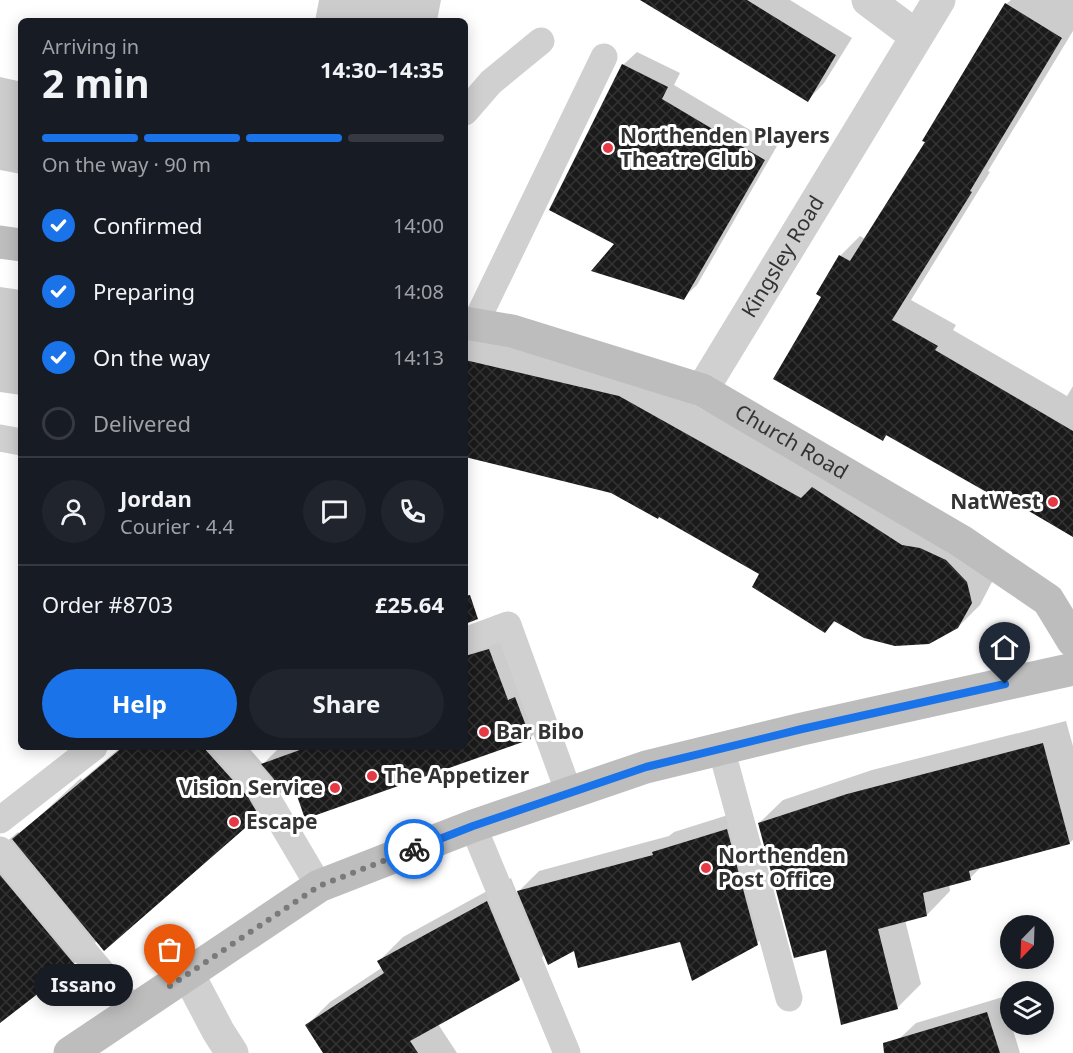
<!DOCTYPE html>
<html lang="en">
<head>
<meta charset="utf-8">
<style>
  body { margin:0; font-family:"Noto Sans",sans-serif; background:#20242c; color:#f1f3f6; height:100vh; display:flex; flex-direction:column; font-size:22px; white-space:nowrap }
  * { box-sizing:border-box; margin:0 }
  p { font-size:20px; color:#9ea1a6 }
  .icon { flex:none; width:33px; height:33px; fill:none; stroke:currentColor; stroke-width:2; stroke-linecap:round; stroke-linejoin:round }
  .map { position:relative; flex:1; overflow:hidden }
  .sheet { position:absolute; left:18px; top:18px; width:450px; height:732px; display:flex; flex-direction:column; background:#171b24; border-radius:9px; box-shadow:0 3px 15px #0003 }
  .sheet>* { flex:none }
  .needle { width:39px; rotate:203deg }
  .tools { position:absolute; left:1000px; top:915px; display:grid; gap:12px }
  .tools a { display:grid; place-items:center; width:54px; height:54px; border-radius:50%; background:#171b24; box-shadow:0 3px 15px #0003; font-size:30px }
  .pin { position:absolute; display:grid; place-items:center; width:51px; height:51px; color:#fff; margin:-62px -26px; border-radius:50% 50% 50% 0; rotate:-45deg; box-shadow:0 0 6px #0007 }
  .pin .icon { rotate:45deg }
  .courier { position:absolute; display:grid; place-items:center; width:60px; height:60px; margin:-30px; border:4px solid #1a73e8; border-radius:50%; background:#fff; color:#222; box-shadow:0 2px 8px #0007 }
  .bubble { position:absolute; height:42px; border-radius:21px; background:#171b24; box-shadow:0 3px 15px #0003; font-size:20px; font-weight:700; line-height:42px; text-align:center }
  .overview em { font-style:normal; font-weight:700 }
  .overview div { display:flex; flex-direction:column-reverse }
  .overview { display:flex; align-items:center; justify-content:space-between; height:102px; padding:0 24px }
  h1 { font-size:39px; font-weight:700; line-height:45px }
  .bar { display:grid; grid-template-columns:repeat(4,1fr); gap:9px 6px; align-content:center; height:72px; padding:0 24px }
  .bar i { height:8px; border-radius:4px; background:#363941 }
  .bar .current { background:#1a73e8 }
  .bar p { grid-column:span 4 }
  .line { display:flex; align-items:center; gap:15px; padding:0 24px; border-top:2px solid #363941 }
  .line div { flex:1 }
  .round { display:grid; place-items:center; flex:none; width:63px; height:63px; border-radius:32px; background:#20242c }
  ol { padding:0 24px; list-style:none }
  li { display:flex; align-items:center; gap:18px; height:66px }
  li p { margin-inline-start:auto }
  li .icon { padding:6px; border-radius:50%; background:#1a73e8; color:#fff; stroke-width:4 }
  li:last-child { color:#9ea1a6 }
  li i { width:33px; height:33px; border:3px solid #363941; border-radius:50% }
  .action { display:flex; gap:12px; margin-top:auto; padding:12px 24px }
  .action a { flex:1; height:69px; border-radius:36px; background:#1a73e8; color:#fff; font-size:24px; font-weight:700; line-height:69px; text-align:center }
  .action a+a { background:#20242c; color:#f1f3f6 }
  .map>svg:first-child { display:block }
  .shadow { fill:#0003 }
  .building { fill:url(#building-cross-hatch) }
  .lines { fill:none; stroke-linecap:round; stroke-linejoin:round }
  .lane { stroke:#d0d0d0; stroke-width:27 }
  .street { stroke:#d0d0d0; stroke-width:33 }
  .secondary { stroke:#bdbdbd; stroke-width:33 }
  .done { stroke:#7a7a7a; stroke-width:6; stroke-dasharray:0 10.8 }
  .route { stroke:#1a73e8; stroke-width:8 }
  .poi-dot { fill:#e63946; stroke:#fff; stroke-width:2 }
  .labels { text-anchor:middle; stroke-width:6; stroke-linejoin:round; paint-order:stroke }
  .poi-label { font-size:21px; font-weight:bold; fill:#333; stroke:#fff; text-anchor:start }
  .street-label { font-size:21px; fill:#333; stroke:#fff }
</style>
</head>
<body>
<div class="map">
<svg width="1073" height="1053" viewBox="0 0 1073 1053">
  <defs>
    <pattern id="building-cross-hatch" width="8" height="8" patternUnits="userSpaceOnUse" patternTransform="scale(1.5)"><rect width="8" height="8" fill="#1a1a1a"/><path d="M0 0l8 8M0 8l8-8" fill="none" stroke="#333"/></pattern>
  </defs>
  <rect width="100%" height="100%" fill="#fff"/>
  <!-- shadow -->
  <path class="shadow" d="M319,0H441L437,21H315Z
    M657,0H790L852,38L824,83L808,100Z
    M1011,0H1073V31L988,171L990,172L911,300L956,325L953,330L1067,396L1073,386V537L994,488L888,434L883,439L823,296L840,256L860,236L865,239L927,142L1006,4Z
    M637,52L680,73L674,85L777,146L697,285L683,298L616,243L623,65Z
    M0,77L18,81L21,78V174L0,170Z
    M0,287L21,290V395L0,392Z
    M465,334L641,375L824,477L834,467L993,580L980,605L958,627L836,621L825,631L761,573L660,516L612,492L465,456Z
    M511,629L551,717L530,738L294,784L283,791L258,815L98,940L74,964L0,1022V847L18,832L20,834L81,778L82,780L121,747H248L263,764L280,747H465V645Z
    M1066,721L1073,746V840L1069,843L982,866L970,878L949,884L950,891L927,915L905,920L921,984L897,1008L827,948L759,823L783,800L872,770Z
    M747,809L778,923L757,943L681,940L575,949L545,954L519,979L438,1024L457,1053H325L307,1025L330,1002L383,967L379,961L403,937L511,878L517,893L539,871L669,836L674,832Z
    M1003,997L1020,1053H904L899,1039L916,1023Z"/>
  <!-- building -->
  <path class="building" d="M640,0H747L836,55L808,102Z
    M1005,3L1062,38L970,191L972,192L892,320L938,346L935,350L1073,431V537L993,490L990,494L886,435L883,441L773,379L821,297L816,294L839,255L850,261L925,142L922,141Z
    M622,64L668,87L662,99L765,160L684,300L591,271L614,244L549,210Z
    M465,360L619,396L801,498L812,487L902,545L920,548L946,560L967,582L972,603L958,628L929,644L895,646L864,638L834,621L825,633L752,587L759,574L659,517L658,519L611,493L465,457Z
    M470,595L478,619L465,624V596Z
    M489,649L508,700L515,697L531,739L305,819L294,787L284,795L273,778L261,764L308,747H465V656Z
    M1043,743L1070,844L969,871L971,880L923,893L927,916L878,929L898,1009L841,1025L826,950L794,958L758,823L847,794Z
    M123,747H203L248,797L259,816L104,951L12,839Z
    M727,829L758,945L692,981L680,942L578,968L574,951L548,965L517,891L653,855L652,852Z
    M0,875L75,965L0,1023Z
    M487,901L520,980L410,1041L418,1053H323L305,1025L384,973L377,961Z
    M987,1012L1000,1053H884L883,1043Z"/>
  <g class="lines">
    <!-- lane -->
    <path class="lane" d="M465,112L491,82L541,41
      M475,324L604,57
      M0,438L21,442
      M465,641L508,625L569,793
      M225,747L261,788L319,886
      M721,748L789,998
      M0,820L94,747
      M473,826L567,1053
      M0,850L133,1010"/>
    <!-- street -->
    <g class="street">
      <path d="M868,0L916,36"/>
      <path id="s1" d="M702,390L939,0"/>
      <path d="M188,974L218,1031L232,1053"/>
    </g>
    <!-- secondary -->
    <g class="secondary">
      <path d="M0,242L21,245"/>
      <path id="s2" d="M465,323L512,331L702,390L961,541L1048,600L1073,641"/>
      <path d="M70,1053L319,886L473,826L646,767L802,729L1073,669"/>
    </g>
  </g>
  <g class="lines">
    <!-- done -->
    <path class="done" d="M170,986L319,886L414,849"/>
    <!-- route -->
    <path class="route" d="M414,849L473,826L646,767L802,729L1005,684"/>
  </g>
  <!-- markers -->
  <g class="poi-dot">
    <circle cx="608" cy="148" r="6"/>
    <circle cx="1053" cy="502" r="6"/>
    <circle cx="484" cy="732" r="6"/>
    <circle cx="372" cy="776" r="6"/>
    <circle cx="335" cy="788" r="6"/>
    <circle cx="234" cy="822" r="6"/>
    <circle cx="706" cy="868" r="6"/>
  </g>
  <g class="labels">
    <!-- poi labels -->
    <g class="poi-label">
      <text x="620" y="143">Northenden Players<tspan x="620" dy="24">Theatre Club</tspan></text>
      <text x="1041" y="509" text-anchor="end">NatWest</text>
      <text x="496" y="739">Bar Bibo</text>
      <text x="384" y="783">The Appetizer</text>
      <text x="323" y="795" text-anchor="end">Vision Service</text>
      <text x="246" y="829">Escape</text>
      <text x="718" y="863">Northenden<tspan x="718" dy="24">Post Office</tspan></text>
    </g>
    <!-- street labels -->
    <g class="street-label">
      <text dy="7" stroke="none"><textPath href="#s1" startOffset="156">Kingsley Road</textPath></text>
      <text dy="7" stroke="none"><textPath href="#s2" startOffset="350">Church Road</textPath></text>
    </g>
  </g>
</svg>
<div class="tools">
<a><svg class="needle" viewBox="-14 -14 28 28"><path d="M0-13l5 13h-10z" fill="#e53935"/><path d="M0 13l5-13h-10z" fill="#9ea1a6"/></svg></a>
<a><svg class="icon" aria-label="layers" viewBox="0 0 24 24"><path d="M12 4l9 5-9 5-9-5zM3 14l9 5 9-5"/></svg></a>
</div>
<div class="pin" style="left:170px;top:986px;background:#ea580c"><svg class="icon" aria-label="bag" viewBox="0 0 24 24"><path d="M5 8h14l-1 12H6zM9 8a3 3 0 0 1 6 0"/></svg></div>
<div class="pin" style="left:1005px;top:684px;background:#1f2937"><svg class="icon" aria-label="home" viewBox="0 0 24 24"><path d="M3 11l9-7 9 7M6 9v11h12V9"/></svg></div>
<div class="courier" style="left:414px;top:849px"><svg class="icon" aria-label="bike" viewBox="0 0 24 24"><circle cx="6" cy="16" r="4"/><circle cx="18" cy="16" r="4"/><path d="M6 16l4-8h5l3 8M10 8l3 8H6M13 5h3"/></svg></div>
<div class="bubble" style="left:34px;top:964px;width:99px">Issano</div>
<section class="sheet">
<div class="overview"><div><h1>2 min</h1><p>Arriving in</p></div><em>14:30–14:35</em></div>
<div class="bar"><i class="current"></i><i class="current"></i><i class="current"></i><i></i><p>On the way · 90 m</p></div>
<ol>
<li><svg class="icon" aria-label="check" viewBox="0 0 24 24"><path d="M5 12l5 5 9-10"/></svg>Confirmed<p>14:00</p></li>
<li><svg class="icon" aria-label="check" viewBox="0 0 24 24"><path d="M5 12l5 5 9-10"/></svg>Preparing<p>14:08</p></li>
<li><svg class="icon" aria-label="check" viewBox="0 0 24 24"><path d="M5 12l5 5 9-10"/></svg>On the way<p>14:13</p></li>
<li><i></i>Delivered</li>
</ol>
<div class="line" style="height:108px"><a class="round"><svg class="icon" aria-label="person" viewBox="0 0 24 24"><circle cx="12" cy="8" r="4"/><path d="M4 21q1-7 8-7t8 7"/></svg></a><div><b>Jordan</b><p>Courier · 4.4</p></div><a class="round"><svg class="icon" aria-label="chat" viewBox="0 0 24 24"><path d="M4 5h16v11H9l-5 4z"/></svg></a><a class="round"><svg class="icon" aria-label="phone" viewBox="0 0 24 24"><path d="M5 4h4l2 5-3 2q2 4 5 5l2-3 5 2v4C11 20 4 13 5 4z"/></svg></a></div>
<div class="line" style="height:78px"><div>Order #8703</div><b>£25.64</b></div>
<div class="action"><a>Help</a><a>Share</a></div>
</section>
</div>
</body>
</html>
